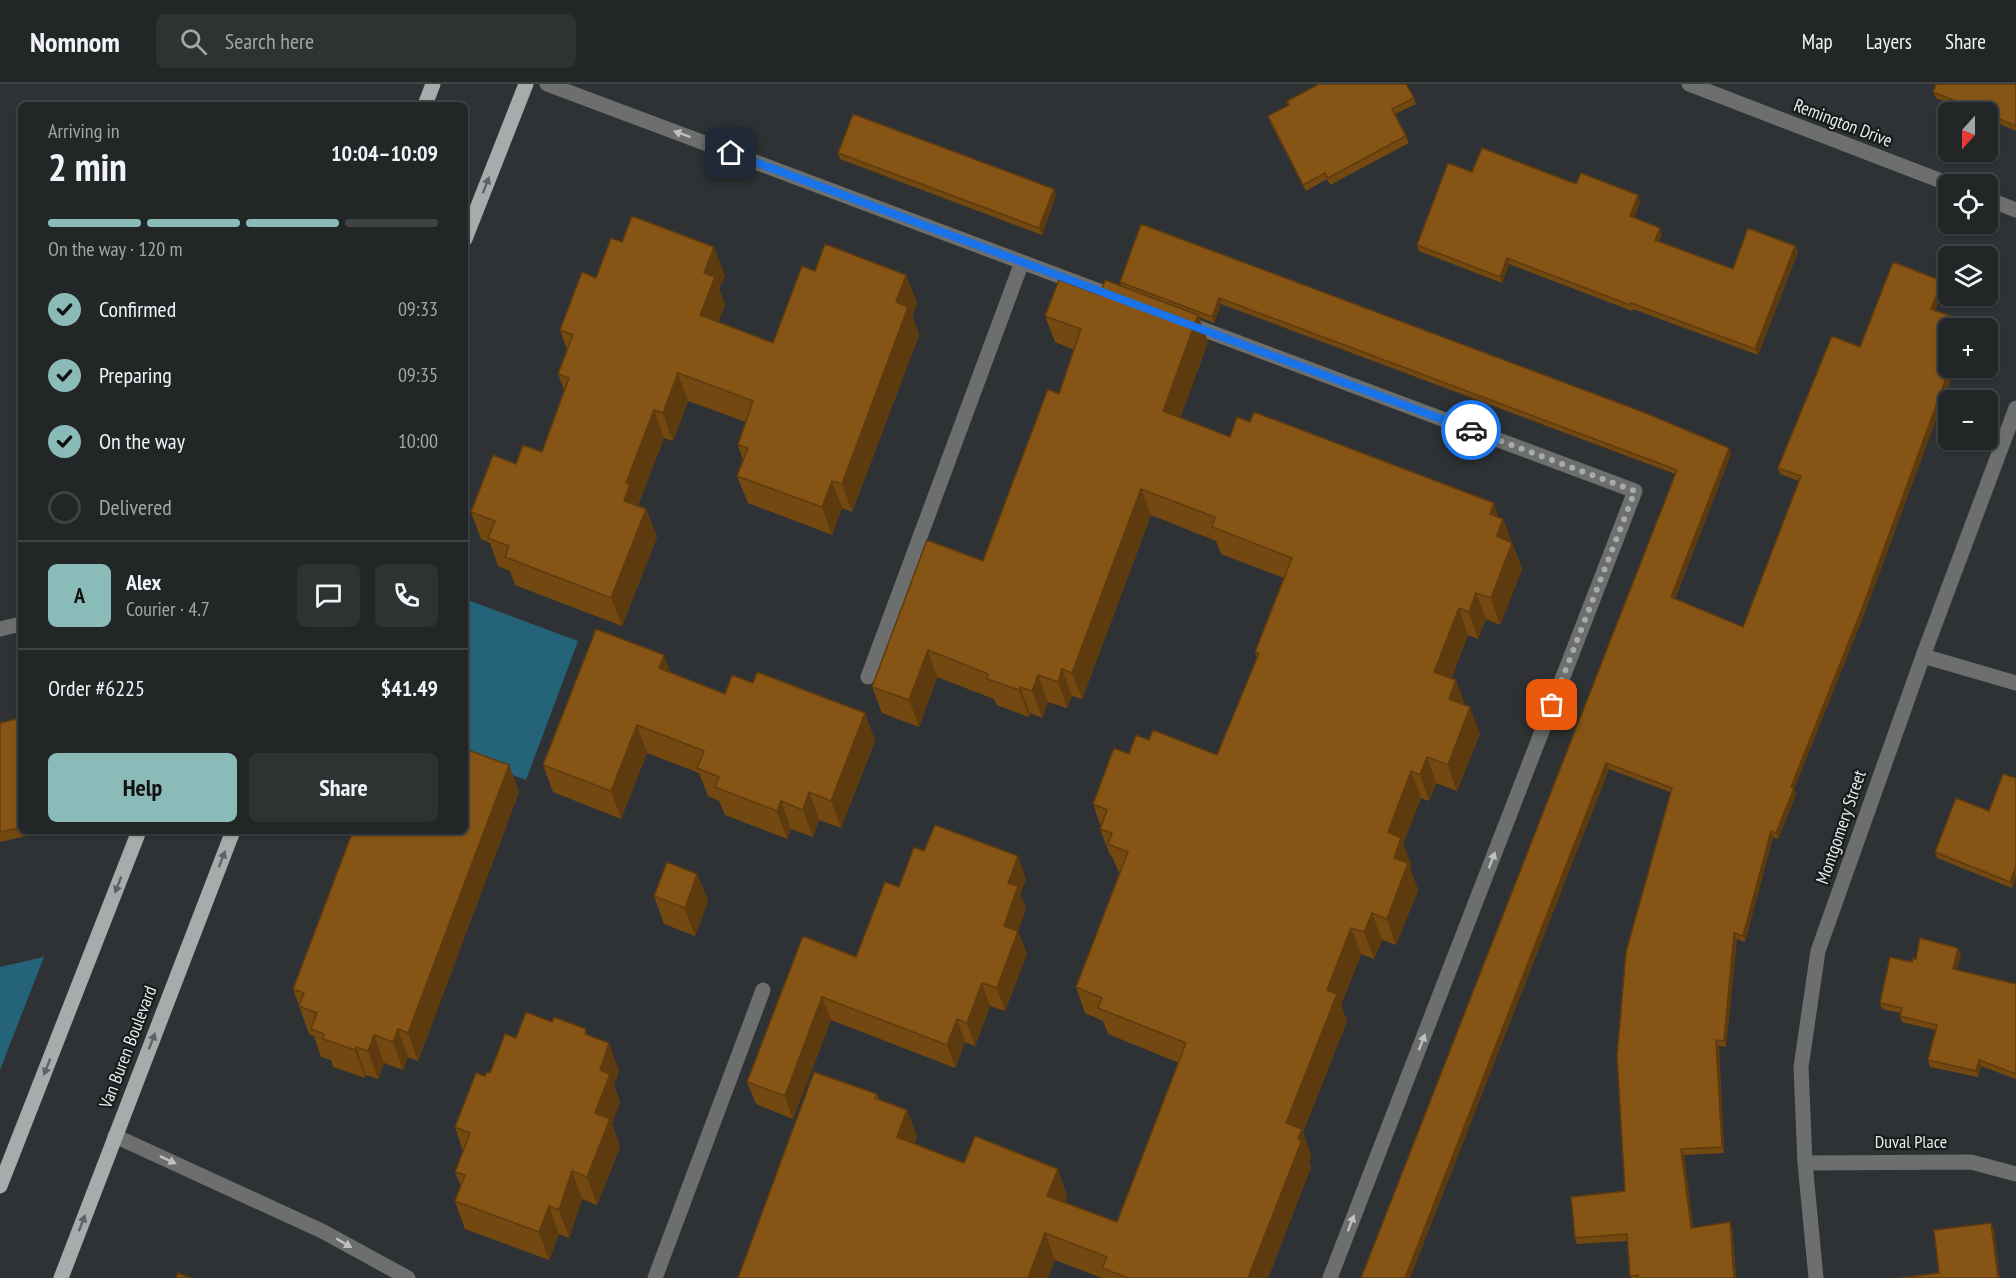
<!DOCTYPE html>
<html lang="en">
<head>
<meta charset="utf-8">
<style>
  body { margin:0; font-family:"PT Sans Narrow",sans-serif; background:#2f3233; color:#f1f3f6; height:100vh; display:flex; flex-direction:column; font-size:22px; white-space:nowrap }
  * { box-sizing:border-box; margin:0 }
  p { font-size:20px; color:#a3a5a7 }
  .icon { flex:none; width:33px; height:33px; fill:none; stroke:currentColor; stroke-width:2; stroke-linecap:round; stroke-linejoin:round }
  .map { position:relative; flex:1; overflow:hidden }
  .side { position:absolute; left:18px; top:18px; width:450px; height:732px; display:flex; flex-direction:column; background:#232627; border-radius:9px; box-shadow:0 2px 4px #0004,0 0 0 2px #404344 }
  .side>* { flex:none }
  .needle { width:39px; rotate:201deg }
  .fabs { position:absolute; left:1938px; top:18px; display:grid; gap:12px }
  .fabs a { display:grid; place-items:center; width:60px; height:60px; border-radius:9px; background:#232627; box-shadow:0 2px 4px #0004,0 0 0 2px #404344; font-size:30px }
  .pin { position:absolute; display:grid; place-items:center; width:51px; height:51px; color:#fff; margin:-26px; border-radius:12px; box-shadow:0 3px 9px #0006 }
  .courier { position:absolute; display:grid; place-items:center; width:60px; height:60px; margin:-30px; border:4px solid #1a73e8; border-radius:50%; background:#fff; color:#222; box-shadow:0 2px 8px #0007 }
  .head em { font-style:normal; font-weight:700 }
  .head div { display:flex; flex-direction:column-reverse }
  .head { display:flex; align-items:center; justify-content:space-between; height:102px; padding:0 30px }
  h1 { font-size:39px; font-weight:700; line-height:45px }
  .bar { display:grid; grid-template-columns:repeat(4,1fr); gap:9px 6px; align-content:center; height:72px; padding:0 30px }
  .bar i { height:8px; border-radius:4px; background:#404344 }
  .bar .on { background:#8bbbb9 }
  .bar p { grid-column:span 4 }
  .line { display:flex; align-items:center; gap:15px; padding:0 30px; border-top:2px solid #404344 }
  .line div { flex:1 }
  .round { display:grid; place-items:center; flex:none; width:63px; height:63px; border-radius:9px; background:#2f3233 }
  ol { padding:0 30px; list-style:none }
  li { display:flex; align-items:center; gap:18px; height:66px }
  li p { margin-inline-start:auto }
  li .icon { padding:6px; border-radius:50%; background:#8bbbb9; color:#111; stroke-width:4 }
  li:last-child { color:#a3a5a7 }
  li i { width:33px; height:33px; border:3px solid #404344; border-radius:50% }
  .primary-button { display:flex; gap:12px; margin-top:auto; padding:12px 30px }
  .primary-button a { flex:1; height:69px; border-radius:9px; background:#8bbbb9; color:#111; font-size:24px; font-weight:700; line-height:69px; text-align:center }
  .primary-button a+a { background:#2f3233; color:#f1f3f6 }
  header { display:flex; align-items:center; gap:36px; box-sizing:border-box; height:84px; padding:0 30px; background:#232627; border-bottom:2px solid #404344 }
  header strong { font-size:28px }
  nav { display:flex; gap:33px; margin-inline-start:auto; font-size:21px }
  .search { width:420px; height:54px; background:#2f3233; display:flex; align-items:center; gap:15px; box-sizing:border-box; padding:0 21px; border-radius:9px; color:#a3a5a7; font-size:22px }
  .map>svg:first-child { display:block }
  .green { fill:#256478 }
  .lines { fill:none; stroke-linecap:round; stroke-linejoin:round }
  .lane { stroke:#6d6f6f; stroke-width:15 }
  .street { stroke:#6d6f6f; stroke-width:15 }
  .primary { stroke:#a6abac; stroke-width:15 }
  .wall { fill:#734811 }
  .shaded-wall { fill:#5e3b0e }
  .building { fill:#865414; stroke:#5e3b0e; stroke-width:1.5 }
  .oneway { fill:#bec0c1 }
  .oneway2 { fill:#5f6264 }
  .done { stroke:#a8abac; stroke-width:6; stroke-dasharray:0 10.8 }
  .route { stroke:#1a73e8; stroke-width:8 }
  .labels { text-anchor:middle; stroke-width:4.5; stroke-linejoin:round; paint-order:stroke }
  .street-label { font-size:18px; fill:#e9eced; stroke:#181a1b }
</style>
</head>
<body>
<header>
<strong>Nomnom</strong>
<div class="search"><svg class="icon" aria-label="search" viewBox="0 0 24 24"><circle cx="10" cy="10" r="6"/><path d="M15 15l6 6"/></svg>Search here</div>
<nav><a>Map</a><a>Layers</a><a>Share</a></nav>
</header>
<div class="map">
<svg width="2016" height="1194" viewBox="0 0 2016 1194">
  <rect width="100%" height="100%" fill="#2f3234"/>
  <!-- green -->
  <path class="green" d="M465,515L578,557L526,696L465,673Z
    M44,873L0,986V883Z"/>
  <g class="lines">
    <!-- lane -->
    <path class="lane" d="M547,0L1118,214
      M1186,239L1635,407L1330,1194
      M868,593L1022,178
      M115,1052L322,1147L408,1194
      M655,1194L763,906"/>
    <!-- street -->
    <path class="street" d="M1689,0L1949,100
      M1988,115L2016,126
      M0,545L21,540
      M1923,572L2016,599
      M1805,1079L1971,1078L2016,1090
      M1816,1194L1805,1079L1801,983L1818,867L1923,572L2016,324"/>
    <!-- primary -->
    <path class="primary" d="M425,21L433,0
      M465,155L526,0
      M0,1102L139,747
      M61,1194L233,747"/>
  </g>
  <!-- wall -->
  <path class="wall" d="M2016,0V47L1988,35V28H1971L1936,14L1933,8Z
    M1414,14L1416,20L1395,30L1409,59L1330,101L1327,95L1306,107L1270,38L1268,32L1288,22L1287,17Z
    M838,69L1056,111L1042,151L840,75Z
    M1472,88L1576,100L1638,111L1640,118L1634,134L1662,150L1659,158L1733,185L1795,162L1798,168L1758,271L1633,225L1632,227L1509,180L1502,199L1419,167L1417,161Z
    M1141,140L1731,370L1675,515L1743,543L1799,397L1780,390L1778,384L1860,263L1942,197L1944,203L1935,226L1974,241L1976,244H1948V284H1963L1958,295L1952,292L1865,528L1794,705L1796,710L1778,755L1773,753L1745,858L1737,855L1726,963L1719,962L1724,1069L1684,1071L1693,1144H1732L1736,1194H1631L1627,1157L1577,1160L1575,1154L1625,1107L1670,708L1609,685L1410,1194L1675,390L1221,220L1214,239L1199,233L1208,258L1180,334L1230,353L1503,435L1522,485L1500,541L1486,535L1478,555L1468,551L1451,595L1480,650L1457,707L1436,699L1429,717L1421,714L1403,760L1411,780L1410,784L1418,806L1396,861L1382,856L1374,875L1361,870L1341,921L1347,937L1303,1048L1311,1072L1309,1077L1311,1083L1268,1194H1102L1055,1176L738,1194L877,1010L879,1015L917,1052L914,1060L964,1079L1067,1112L1065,1118L1117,1138L1179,979L1108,950L1103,937L1085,929L1076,903L1121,788L1118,787L1112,772L1110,771L1100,745L1101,743L1093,720L1129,670L1149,656L1217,671L1257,573L1255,568L1284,494L1221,470L1216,457L1151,431L1082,615L1072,612L1067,624L1048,618L1042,634L1030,629L1029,633L997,621L994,615L937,593L919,643L882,629L872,603L983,477L1059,310L1074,266L1055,258L1045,232L1100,211L1121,202L1120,198Z
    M622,158L725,191L719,205L725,221L718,238L773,259L815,187L906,191L917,219L912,232L919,251L852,428L842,424L832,451L748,419L737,392L743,376L738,361L746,338L688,317L673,357L664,354L638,421L646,425L657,453L622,542L515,501L510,487L498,482L490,459L481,455L471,428L516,380L542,368L564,306L558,290L567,266L560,246L596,194Z
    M671,589L725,610L865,629L875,657L841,744L819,736L813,753L791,745L787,755L725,731L719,717L708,712L699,689L647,669L621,735L553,708L543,681Z
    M21,634V747H34L35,750L0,758V639Z
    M509,681L519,708L418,977L408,973L403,986L384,979L378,995L366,991L365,994L333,983L331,976L321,973L314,952L309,950L293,905Z
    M2016,694V794L2012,804L1937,774L1935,768L1989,727Z
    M697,790L708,817L695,852L664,840L654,812Z
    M1026,795L1020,810L1026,825L1018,847L1027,870L1005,927L990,922L975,962L965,958L955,984L831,936L793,1035L756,1020L747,998L856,873L899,803Z
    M1961,870L1957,886L2016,900V995L1981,982L1978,993L1930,983L1928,976L1935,946L1902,938L1900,932L1901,929L1882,925L1880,919L1912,878L1916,875Z
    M552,938L589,951L619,987L614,1001L620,1018L612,1040L620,1063L597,1121L582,1115L569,1154L559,1150L549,1176L465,1145L455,1117L461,1102L455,1088L463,1067L455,1043L485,992L490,989L516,954Z"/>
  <!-- shaded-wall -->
  <path class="shaded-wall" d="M1054,105L1056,111L1042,151L1039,144Z
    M1638,111L1640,118L1632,138L1630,132Z
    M1660,144L1662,150L1657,162L1655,156Z
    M1795,162L1798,168L1758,271L1755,265Z
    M714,163L725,191L719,205L725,221L710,259L700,231L704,189Z
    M1507,174L1509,180L1502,199L1500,193Z
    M906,191L917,219L912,232L919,251L852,428L842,400L896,218Z
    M1942,197L1944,203L1933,231L1931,225Z
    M1219,214L1221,220L1214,239L1212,233Z
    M1198,231L1208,258L1173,354L1163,327Z
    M1958,284H1963L1958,295L1956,289Z
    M1949,286L1952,292L1865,528L1794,705L1796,710L1778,755L1776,749L1791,703Z
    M678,289L688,317L673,357L663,329Z
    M654,326L664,354L638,421L624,417L626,399Z
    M1729,364L1731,370L1673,519L1671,513Z
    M832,397L842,424L832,451L822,423Z
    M1141,405L1151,431L1082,615L1072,589Z
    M1494,419L1501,440L1503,435L1522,485L1500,541L1491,514L1497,452L1490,430Z
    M646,425L657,453L622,542L611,514Z
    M1476,509L1486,535L1478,555L1469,528Z
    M1459,524L1468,551L1444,615L1434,588Z
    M928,566L937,593L919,643L909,616Z
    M664,571L674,599L659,584Z
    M1062,585L1072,612L1067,624L1058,598Z
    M1038,591L1048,618L1042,634L1032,607Z
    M1456,596L1466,623L1449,615Z
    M1020,603L1030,629L1029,633L1019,606Z
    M1470,623L1480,650L1457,707L1448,681Z
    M865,629L875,657L841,744L831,717Z
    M637,641L647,669L621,735L611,707Z
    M1427,673L1436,699L1429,717L1420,691Z
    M1606,679L1609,685L1410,1194H1405Z
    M509,681L519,708L418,977L408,949Z
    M1411,687L1421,714L1403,760L1411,780L1410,784L1418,806L1396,861L1387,835L1388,748Z
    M809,708L819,736L813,753L803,726Z
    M781,717L791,745L787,755L777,727Z
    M1771,747L1773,753L1745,858L1743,852Z
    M1018,772L1026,795L1020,810L1026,825L1016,853L1018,847L1027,870L1005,927L997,904L1008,799Z
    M2015,785L2016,794L2012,804L2010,798Z
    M697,790L708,817L695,852L685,824Z
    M1372,829L1382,856L1374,875L1364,848Z
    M1351,844L1361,870L1341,921L1347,937L1303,1048L1311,1072L1309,1077L1311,1083L1268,1194H1248L1286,1039L1327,906Z
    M1734,849L1737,855L1726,963L1724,957Z
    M1958,864L1961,870L1955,892L1953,885Z
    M982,899L990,922L975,962L967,939Z
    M822,913L831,936L793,1035L785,1012Z
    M957,935L965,958L955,984L947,961Z
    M398,945L408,973L403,986L393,958Z
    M374,951L384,979L378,995L368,967Z
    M1716,956L1719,962L1724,1069L1722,1063Z
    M609,959L619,987L614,1001L620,1018L612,1040L620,1063L597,1121L587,1093L600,986Z
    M356,963L366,991L365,994L355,966Z
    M1979,976L1981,982L1978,993L1976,987Z
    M907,1026L917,1052L907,1080L897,1053Z
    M1681,1065L1684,1071L1694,1150L1691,1144Z
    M1058,1085L1067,1112L1057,1138L1047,1112Z
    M572,1087L582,1115L569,1154L559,1126Z
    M549,1122L559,1150L549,1176L539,1148Z
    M1730,1138L1732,1144L1736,1194H1734Z
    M1991,1139L1994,1145L2000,1194H1998Z
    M1045,1149L1055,1176L1048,1194H1028Z"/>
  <!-- building -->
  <path class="building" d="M1319,0H1406L1414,14L1392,25L1406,52L1328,94L1325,89L1303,101L1268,32L1289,21L1287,17Z
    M1936,0H2016V42L1988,30V28H1984L1933,8Z
    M853,30L1054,105L1039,144L838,69Z
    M1482,64L1576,100L1581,89L1638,111L1630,132L1660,144L1655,156L1733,185L1748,144L1795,162L1755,265L1631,219L1630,221L1507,174L1500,193L1417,161L1448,79L1472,88Z
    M632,132L714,163L704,189L715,193L700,231L773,259L802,182L815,187L825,160L906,191L896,218L908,223L842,400L832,397L822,423L737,392L748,364L738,361L753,317L678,289L663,329L654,326L626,399L630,400L624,417L646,425L611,514L505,473L509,462L488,454L495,437L471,428L493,371L516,380L523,361L542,368L569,294L558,290L573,251L560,246L582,188L596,194L611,154L622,158Z
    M1141,140L1643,328L1729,364L1671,513L1743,543L1801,392L1778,384L1832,252L1860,263L1893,178L1942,197L1931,225L1974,241L1973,244H1948V284H1958L1956,289L1949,286L1863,522L1791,703L1794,704L1776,749L1771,747L1743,852L1734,849L1724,957L1716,956L1722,1063L1681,1065L1691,1144L1730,1138L1734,1194H1638V1191L1630,1192L1627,1150L1575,1154L1571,1113L1625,1107L1617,972L1626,868L1672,704L1606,679L1405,1194H1361L1677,386L1219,214L1212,233L1120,198Z
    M1059,196L1100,211L1105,196L1198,231L1163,327L1230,353L1237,333L1250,338L1254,328L1494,419L1490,430L1503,435L1497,452L1512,459L1491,514L1476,509L1469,528L1459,524L1434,588L1456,596L1449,615L1470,623L1448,681L1427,673L1420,691L1411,687L1388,748L1401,754L1394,774L1408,779L1387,835L1372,829L1364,848L1351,844L1327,906L1337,910L1286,1039L1302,1045L1298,1055L1302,1056L1248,1194H1128L1102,1184L1107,1173L1045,1149L1028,1194H738L814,988L877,1010L875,1014L907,1026L897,1053L964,1079L975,1052L1030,1074L1058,1085L1047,1112L1117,1138L1186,959L1098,924L1102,914L1076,903L1128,768L1108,760L1112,749L1100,745L1107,726L1093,720L1114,664L1129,670L1136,651L1149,656L1153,646L1217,671L1259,569L1255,568L1292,474L1212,443L1215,433L1141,405L1072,589L1062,585L1058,598L1038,591L1032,607L1020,603L1019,606L987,595L988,590L928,566L909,616L872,603L927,456L983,477L1048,305L1059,310L1081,245L1045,232Z
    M596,545L664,571L659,584L725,610L732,591L753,599L757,588L865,629L831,717L809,708L803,726L781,717L777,727L715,703L719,693L697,684L704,667L637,641L611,707L543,681Z
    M21,634V744L0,748V639Z
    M465,665L509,681L408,949L398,945L393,958L374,951L368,967L356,963L355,966L323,955L324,950L311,945L317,929L299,922L304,909L293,905L353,747H465Z
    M2003,690L2016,694V785H2015L2010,798L1935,768L1956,714L1989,727Z
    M935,741L1018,772L1008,799L1018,802L1004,842L1018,847L997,904L982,899L967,939L957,935L947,961L822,913L785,1012L747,998L803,852L856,873L885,798L899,803L914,763L924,767Z
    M667,778L697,790L685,824L654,812Z
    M1920,854L1958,864L1953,885L2016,900V990L1979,976L1976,987L1928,976L1937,941L1900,932L1902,924L1880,919L1890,873L1912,878L1913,874L1916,875Z
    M526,928L552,938L554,933L586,945L585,950L609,959L600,986L610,990L595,1029L610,1035L587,1093L572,1087L559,1126L549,1122L539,1148L455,1117L465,1091L455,1088L470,1049L455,1043L476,989L485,992L487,988L490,989L505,950L516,954Z
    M1991,1139L1998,1194H1900L1939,1189L1934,1146Z
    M178,1189L191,1194H176Z"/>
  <!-- one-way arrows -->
  <defs><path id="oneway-solid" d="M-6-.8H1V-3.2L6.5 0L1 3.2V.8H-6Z" transform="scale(1.5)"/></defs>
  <g class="oneway">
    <use href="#oneway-solid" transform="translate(682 50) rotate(-160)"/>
    <use href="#oneway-solid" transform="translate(1492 776) rotate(-69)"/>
    <use href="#oneway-solid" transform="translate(1422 958) rotate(-69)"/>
    <use href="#oneway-solid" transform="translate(168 1076) rotate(25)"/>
    <use href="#oneway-solid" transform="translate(1351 1139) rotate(-69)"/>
    <use href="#oneway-solid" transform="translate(344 1159) rotate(30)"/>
  </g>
  <g class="oneway2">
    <use href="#oneway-solid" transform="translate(486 101) rotate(-69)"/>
    <use href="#oneway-solid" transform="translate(222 775) rotate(-69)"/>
    <use href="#oneway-solid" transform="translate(118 801) rotate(111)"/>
    <use href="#oneway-solid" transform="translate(152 957) rotate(-69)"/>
    <use href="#oneway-solid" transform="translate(47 983) rotate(111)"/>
    <use href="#oneway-solid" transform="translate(82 1139) rotate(-69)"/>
  </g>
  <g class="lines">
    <!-- done -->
    <path class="done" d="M1471,346L1635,407L1552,621"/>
    <!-- route -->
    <path class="route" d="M731,69L1471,346"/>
  </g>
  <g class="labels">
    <!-- street labels -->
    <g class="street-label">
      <text transform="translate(1843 39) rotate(21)" y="6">Remington Drive</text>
      <text transform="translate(1841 743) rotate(-71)" y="6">Montgomery Street</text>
      <text transform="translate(128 963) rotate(-69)" y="6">Van Buren Boulevard</text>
      <text x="1911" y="1064">Duval Place</text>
    </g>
  </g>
</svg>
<div class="fabs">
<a><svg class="needle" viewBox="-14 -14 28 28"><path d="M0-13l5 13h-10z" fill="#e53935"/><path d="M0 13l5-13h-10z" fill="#a3a5a7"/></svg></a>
<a><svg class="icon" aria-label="locate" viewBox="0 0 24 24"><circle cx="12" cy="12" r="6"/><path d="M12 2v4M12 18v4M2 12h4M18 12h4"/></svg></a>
<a><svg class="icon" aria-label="layers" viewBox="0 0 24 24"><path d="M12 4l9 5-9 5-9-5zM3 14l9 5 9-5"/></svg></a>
<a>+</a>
<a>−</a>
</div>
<div class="pin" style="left:1552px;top:621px;background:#ea580c"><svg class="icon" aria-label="bag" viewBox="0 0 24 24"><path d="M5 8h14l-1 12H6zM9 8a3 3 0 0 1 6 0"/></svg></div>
<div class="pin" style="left:731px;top:69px;background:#1f2937"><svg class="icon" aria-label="home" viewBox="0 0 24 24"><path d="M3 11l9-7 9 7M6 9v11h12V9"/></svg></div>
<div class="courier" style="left:1471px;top:346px"><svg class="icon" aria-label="car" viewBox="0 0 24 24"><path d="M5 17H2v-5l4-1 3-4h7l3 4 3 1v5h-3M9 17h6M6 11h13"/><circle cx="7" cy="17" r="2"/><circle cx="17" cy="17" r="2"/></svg></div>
<section class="side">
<div class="head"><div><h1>2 min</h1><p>Arriving in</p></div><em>10:04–10:09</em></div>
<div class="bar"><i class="on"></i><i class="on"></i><i class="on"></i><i></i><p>On the way · 120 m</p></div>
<ol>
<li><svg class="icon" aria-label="check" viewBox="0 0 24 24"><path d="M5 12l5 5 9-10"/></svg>Confirmed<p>09:33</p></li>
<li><svg class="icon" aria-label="check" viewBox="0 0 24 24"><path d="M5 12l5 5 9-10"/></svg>Preparing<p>09:35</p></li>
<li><svg class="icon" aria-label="check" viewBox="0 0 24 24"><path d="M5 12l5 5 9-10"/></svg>On the way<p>10:00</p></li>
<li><i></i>Delivered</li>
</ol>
<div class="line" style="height:108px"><b class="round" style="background:#8bbbb9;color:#111">A</b><div><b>Alex</b><p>Courier · 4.7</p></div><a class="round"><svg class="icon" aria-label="chat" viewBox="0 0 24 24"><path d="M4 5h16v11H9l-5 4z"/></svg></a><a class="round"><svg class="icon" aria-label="phone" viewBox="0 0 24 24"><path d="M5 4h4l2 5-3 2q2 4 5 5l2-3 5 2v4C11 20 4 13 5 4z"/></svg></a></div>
<div class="line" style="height:78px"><div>Order #6225</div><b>$41.49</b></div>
<div class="primary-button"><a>Help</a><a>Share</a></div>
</section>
</div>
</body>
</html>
